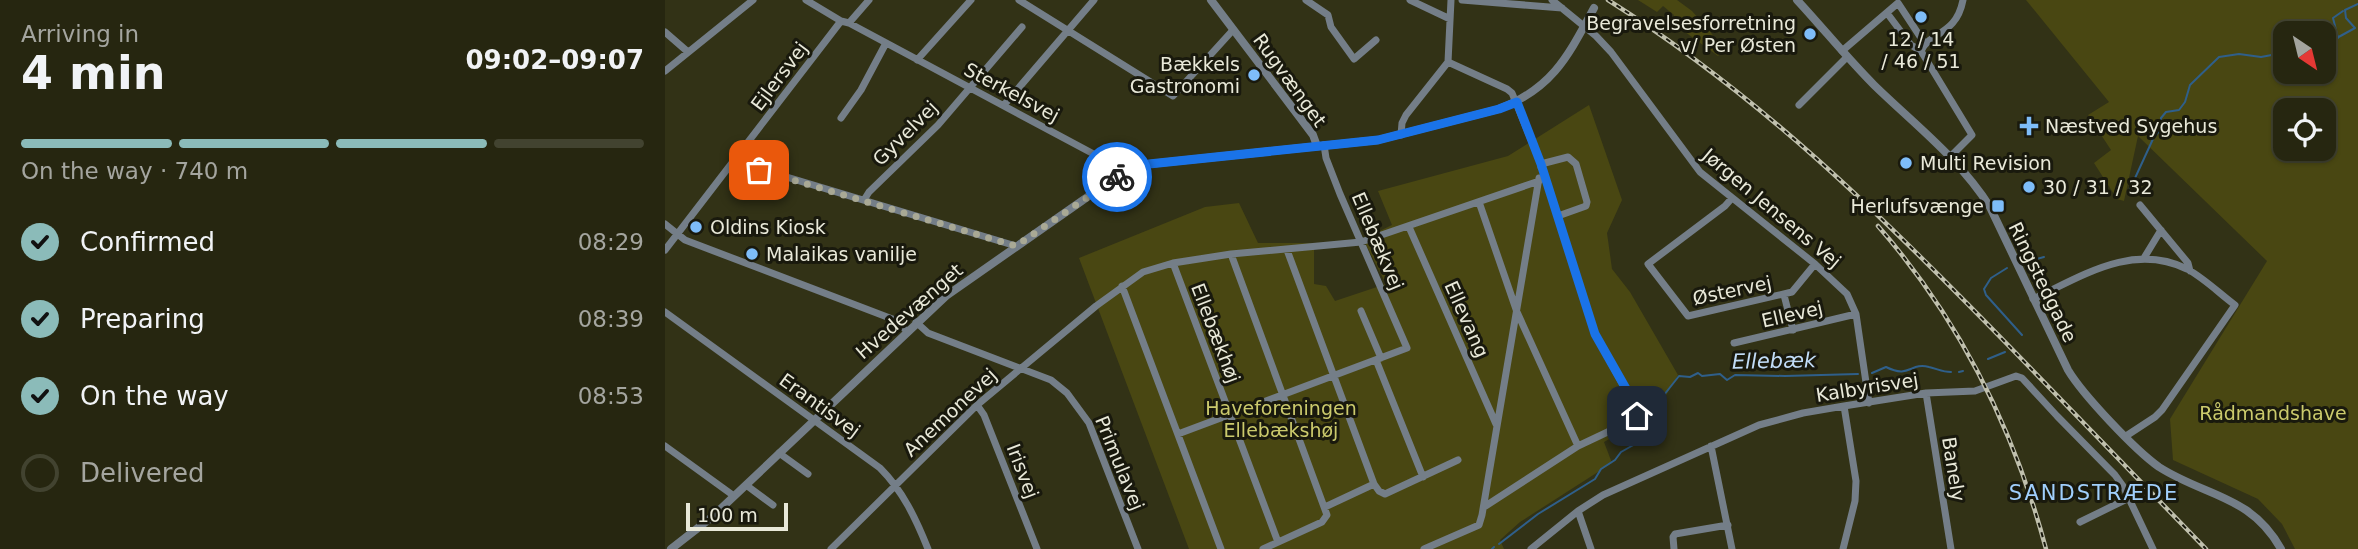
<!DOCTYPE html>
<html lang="en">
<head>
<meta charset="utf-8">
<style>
  body { margin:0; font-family:"DejaVu Sans",sans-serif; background:#32321e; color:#f1f3f6; height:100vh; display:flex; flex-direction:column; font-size:26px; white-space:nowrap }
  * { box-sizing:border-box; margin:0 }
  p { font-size:23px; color:#a4a59f }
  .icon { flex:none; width:38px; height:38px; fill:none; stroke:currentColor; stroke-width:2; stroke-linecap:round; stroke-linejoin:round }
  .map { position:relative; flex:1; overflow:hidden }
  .panel { display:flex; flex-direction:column; background:#262610; width:665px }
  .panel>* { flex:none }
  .needle { width:46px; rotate:145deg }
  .fabs { position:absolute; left:1608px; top:21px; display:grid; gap:14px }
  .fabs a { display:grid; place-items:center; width:63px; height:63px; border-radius:14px; background:#262610; box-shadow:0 2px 5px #0004,0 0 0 2px #424330; font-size:35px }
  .scale { position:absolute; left:21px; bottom:18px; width:102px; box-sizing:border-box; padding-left:7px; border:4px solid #e9e9d9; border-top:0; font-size:19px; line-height:24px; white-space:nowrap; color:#e9e9d9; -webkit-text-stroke:5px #19190d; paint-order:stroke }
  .pin { position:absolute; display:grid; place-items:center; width:60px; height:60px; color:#fff; margin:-30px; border-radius:14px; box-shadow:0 4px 10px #0006 }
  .courier { position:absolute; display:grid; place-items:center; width:70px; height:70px; margin:-35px; border:5px solid #1a73e8; border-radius:50%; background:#fff; color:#222; box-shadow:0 2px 9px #0007 }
  .overview em { font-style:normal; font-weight:700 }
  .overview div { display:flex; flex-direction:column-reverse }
  .overview { display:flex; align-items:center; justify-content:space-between; height:119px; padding:0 21px }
  h1 { font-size:46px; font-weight:700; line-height:52px }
  .bar { display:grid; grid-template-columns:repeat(4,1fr); gap:10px 7px; align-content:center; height:84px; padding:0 21px }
  .bar i { height:9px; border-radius:5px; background:#424330 }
  .bar .active { background:#8bbbb9 }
  .bar p { grid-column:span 4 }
  ol { padding:0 21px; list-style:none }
  li { display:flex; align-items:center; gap:21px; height:77px }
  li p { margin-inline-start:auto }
  li .icon { padding:7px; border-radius:50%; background:#8bbbb9; color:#111; stroke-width:4 }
  li:last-child { color:#a4a59f }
  li i { width:38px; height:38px; border:4px solid #424330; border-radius:50% }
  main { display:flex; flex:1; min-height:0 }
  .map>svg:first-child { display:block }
  .green { fill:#494712; fill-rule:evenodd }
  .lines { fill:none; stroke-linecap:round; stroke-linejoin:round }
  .stream { stroke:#2f5f8a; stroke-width:2 }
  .minor { stroke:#747e88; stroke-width:7 }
  .tertiary { stroke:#747e88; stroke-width:8 }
  .rail-casing { stroke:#c0c0ad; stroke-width:4.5 }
  .rail { stroke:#19190d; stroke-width:2; stroke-dasharray:5; stroke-linecap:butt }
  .done { stroke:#a9a995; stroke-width:7; stroke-dasharray:0 12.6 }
  .route { stroke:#1a73e8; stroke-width:9 }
  .poi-dot { fill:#7ebdf9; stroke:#19190d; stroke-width:2.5 }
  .labels { text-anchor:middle; stroke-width:6; stroke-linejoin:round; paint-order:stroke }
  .poi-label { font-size:19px; fill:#e9e9d9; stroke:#19190d; text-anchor:start }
  .street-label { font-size:19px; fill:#e9e9d9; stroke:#19190d }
  .park-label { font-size:19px; fill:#cbca6c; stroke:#19190d }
  .water-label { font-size:21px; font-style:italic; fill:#c1dcf7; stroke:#19190d }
  .neighbourhood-label { font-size:21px; letter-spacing:2px; fill:#a0cffc; stroke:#19190d }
</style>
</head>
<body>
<main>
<section class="panel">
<div class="overview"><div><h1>4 min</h1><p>Arriving in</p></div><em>09:02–09:07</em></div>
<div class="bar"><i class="active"></i><i class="active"></i><i class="active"></i><i></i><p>On the way · 740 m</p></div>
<ol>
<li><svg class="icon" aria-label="check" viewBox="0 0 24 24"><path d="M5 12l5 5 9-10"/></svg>Confirmed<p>08:29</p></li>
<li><svg class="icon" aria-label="check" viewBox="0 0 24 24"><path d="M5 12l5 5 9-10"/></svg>Preparing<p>08:39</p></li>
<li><svg class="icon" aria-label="check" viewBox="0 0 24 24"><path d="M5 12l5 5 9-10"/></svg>On the way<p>08:53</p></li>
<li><i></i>Delivered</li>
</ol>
</section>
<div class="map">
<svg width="1693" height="549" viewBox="0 0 1693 549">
  <rect width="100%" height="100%" fill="#323216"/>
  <!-- green -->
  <path class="green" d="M973,0H1012L1027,11L1060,49L1053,56L1005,21L1009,15L998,6L992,12Z
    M1361,0H1693V549H1630L1617,524L1593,499L1508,460L1505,419L1602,261L1473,136L1459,201L1452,199L1429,163L1446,150L1423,115L1444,102ZM1620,33H1659V72H1620ZM1620,110H1659V149H1620Z
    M924,105L957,200L942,233L947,269L965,292L1013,375L990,414L939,442L947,463L855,522L835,540L839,549H524L414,258L540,207L574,203L593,243H649V284L661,286L670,301L721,284L698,239L727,225L713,191L843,156Z"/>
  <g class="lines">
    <!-- stream -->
    <path class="stream" d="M1673,38L1668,18L1678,11
      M1659,45L1690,28L1681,18L1680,10L1693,4
      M1465,189L1488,139L1495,130L1496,118L1501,112L1514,110L1520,102L1525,85L1554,57L1574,54L1596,57L1612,54L1620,57
      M1364,261L1379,257
      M1342,268L1326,278L1319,289L1321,295L1357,335
      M1323,359L1340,352
      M1294,372L1298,371
      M1207,373L1221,367C1245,379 1245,362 1264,367C1273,369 1277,372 1286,372
      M995,400L1014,376L1025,377L1033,373L1037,376L1055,374L1062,380L1070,375L1120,376L1193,374
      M834,544L873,514L930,479L936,469L950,460L956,452L972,443L991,408
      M827,549L829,547"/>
    <!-- minor -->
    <path class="minor" d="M141,0L176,21L184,23L438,159L451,177
      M354,0L508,96L568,30
      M641,0L663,15L666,27L689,59L711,40
      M745,0L785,19
      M797,0L897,8
      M887,0L931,36L946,52L1035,172L1150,264L1182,294L1191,314L1204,403
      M1222,13L1246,45L1256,51
      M184,23L204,0
      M0,32L23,52
      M1177,51L1233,3L1260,44
      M252,60L306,0
      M783,62L842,89L847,93L876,164L930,334L973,412L968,420L913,446L819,507
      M0,71L88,0
      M339,105L429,0
      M1134,105L1182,57
      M176,118L196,90L221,43
      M736,135L737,123L741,115L783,62L786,0
      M1285,157L1307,135L1256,51C1265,31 1291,36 1298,0
      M68,161L351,246
      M876,167V164L903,157L911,164L922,202L921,206L893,216
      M1067,198L1060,206L983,264L1023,316L1127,292L1150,264
      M199,200L204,192L273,125L357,27
      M814,202L852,312L913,446
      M1475,205L1523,263L1525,271
      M0,224L20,240L230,320L242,331
      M744,227L831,424
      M0,250L176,21
      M622,250L709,484L714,491L720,494L793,460
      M566,254L662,515L657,522L598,549
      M1479,258L1496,230
      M508,263L613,542
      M457,286L556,549
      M1119,295L1128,330
      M1368,299C1417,276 1468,242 1522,269C1539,278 1555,294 1570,305L1497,410L1490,417L1461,436
      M696,311L716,358
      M0,312L215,468C238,491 251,519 263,549
      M251,322L263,333L386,380L402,393L424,423L473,549
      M1069,343L1191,314
      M711,360L758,477
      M1261,393L1286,549
      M312,405L319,415L372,549
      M513,434L742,348L675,194L661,158L659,145
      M0,446L69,496
      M1046,446L1067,549
      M114,453L143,474
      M81,485L108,505
      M660,507L709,484
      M913,511L926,549
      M1415,522L1464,498
      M166,549L312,405L431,306L478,272L508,263L566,254L696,242L874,181
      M759,549L814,525L817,515L874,178
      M866,549L913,511L938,495L1094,425L1138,413L1179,406L1261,393L1310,391L1351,376L1357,378L1392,416L1450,475L1458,486L1488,549
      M1009,549L1008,537L1010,534L1063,525
      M1178,549L1190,501L1191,481L1179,406"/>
    <!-- tertiary -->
    <path class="tertiary" d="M546,0L648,135L652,146
      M1132,0C1158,28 1182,58 1209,85C1249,124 1295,159 1325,207L1403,370C1418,395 1470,450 1494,467C1541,497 1586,495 1616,549
      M6,549L47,517L281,296L451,177L484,164L713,140L834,109C888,88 903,56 929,8"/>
    <!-- rail casing -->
    <g class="rail-casing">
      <path id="rail" d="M943,0C1097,97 1216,215 1342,344C1409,413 1475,481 1541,549
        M1213,226C1295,320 1349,429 1381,549"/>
    </g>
    <!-- rail -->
    <use href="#rail" class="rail"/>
  </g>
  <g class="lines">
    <!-- done -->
    <path class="done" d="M94,170L351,246L452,177"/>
    <!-- route -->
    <path class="route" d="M452,177L484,164L713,140L834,109L852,102L876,164L930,334L972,408V416"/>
  </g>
  <!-- markers -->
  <g class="poi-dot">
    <circle cx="1256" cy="17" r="7"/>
    <circle cx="1145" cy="34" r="7"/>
    <circle cx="589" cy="75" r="7"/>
    <path d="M1360.5 115.5h7v7h7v7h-7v7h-7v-7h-7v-7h7z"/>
    <circle cx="1241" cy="163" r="7"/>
    <circle cx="1364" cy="187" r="7"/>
    <rect x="1326" y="199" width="14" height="14" rx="3.5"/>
    <circle cx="31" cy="227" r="7"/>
    <circle cx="87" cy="254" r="7"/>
  </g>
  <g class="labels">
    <!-- poi labels -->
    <g class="poi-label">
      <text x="1131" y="30" text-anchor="end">Begravelsesforretning<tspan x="1131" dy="22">v/ Per Østen</tspan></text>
      <text x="1256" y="46" text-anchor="middle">12 / 14<tspan x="1256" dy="22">/ 46 / 51</tspan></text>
      <text x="575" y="71" text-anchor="end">Bækkels<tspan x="575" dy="22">Gastronomi</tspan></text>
      <text x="1380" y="133">Næstved Sygehus</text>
      <text x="1255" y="170">Multi Revision</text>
      <text x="1378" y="194">30 / 31 / 32</text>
      <text x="1319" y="213" text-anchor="end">Herlufsvænge</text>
      <text x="45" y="234">Oldins Kiosk</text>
      <text x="101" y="261">Malaikas vanilje</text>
    </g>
    <!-- street labels -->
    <g class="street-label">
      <text transform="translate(114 76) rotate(-53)" y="7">Ejlersvej</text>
      <text transform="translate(625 80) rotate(54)" y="7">Rugvænget</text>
      <text transform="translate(347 92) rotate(28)" y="7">Sterkelsvej</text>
      <text transform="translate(240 133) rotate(-45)" y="7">Gyvelvej</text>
      <text transform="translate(1107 208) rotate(40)" y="7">Jørgen Jensens Vej</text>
      <text transform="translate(713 241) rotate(67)" y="7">Ellebækvej</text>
      <text transform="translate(1378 282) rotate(64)" y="7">Ringstedgade</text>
      <text transform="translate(1067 290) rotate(-12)" y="7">Østervej</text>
      <text transform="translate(244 311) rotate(-41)" y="7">Hvedevænget</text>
      <text transform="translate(1127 314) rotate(-13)" y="7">Ellevej</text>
      <text transform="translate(802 319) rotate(66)" y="7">Ellevang</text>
      <text transform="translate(551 333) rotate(69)" y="7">Ellebækhøj</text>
      <text transform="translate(1202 387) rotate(-9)" y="7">Kalbyrisvej</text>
      <text transform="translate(155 405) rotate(36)" y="7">Erantisvej</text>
      <text transform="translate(285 412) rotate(-43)" y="7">Anemonevej</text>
      <text transform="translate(455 463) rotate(68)" y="7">Primulavej</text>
      <text transform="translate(1289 469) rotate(81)" y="7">Banely</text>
      <text transform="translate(358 471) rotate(69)" y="7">Irisvej</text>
    </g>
    <!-- park labels -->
    <g class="park-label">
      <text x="616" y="415">Haveforeningen<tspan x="616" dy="22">Ellebækshøj</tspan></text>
      <text x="1608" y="420">Rådmandshave</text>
    </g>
    <!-- water labels -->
    <g class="water-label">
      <text transform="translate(1109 361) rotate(-1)" y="7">Ellebæk</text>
    </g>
    <!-- neighbourhood labels -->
    <g class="neighbourhood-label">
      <text x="1429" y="500">SANDSTRÆDE</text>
    </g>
  </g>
</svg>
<div class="fabs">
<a><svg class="needle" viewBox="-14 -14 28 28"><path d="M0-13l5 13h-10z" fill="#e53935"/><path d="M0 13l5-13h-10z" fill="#a4a59f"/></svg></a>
<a><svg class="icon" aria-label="locate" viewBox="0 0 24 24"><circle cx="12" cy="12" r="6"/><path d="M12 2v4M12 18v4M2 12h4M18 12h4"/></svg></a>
</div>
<div class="scale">100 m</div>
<div class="pin" style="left:94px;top:170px;background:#ea580c"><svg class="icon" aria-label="bag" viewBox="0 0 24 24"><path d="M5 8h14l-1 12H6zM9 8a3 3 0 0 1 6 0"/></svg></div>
<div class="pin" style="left:972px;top:416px;background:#1f2937"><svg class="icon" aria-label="home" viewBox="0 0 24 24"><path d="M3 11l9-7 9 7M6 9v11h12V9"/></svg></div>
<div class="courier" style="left:452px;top:177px"><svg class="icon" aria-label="bike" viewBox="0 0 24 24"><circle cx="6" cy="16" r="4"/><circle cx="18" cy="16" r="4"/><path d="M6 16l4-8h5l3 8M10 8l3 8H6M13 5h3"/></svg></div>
</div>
</main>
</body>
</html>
